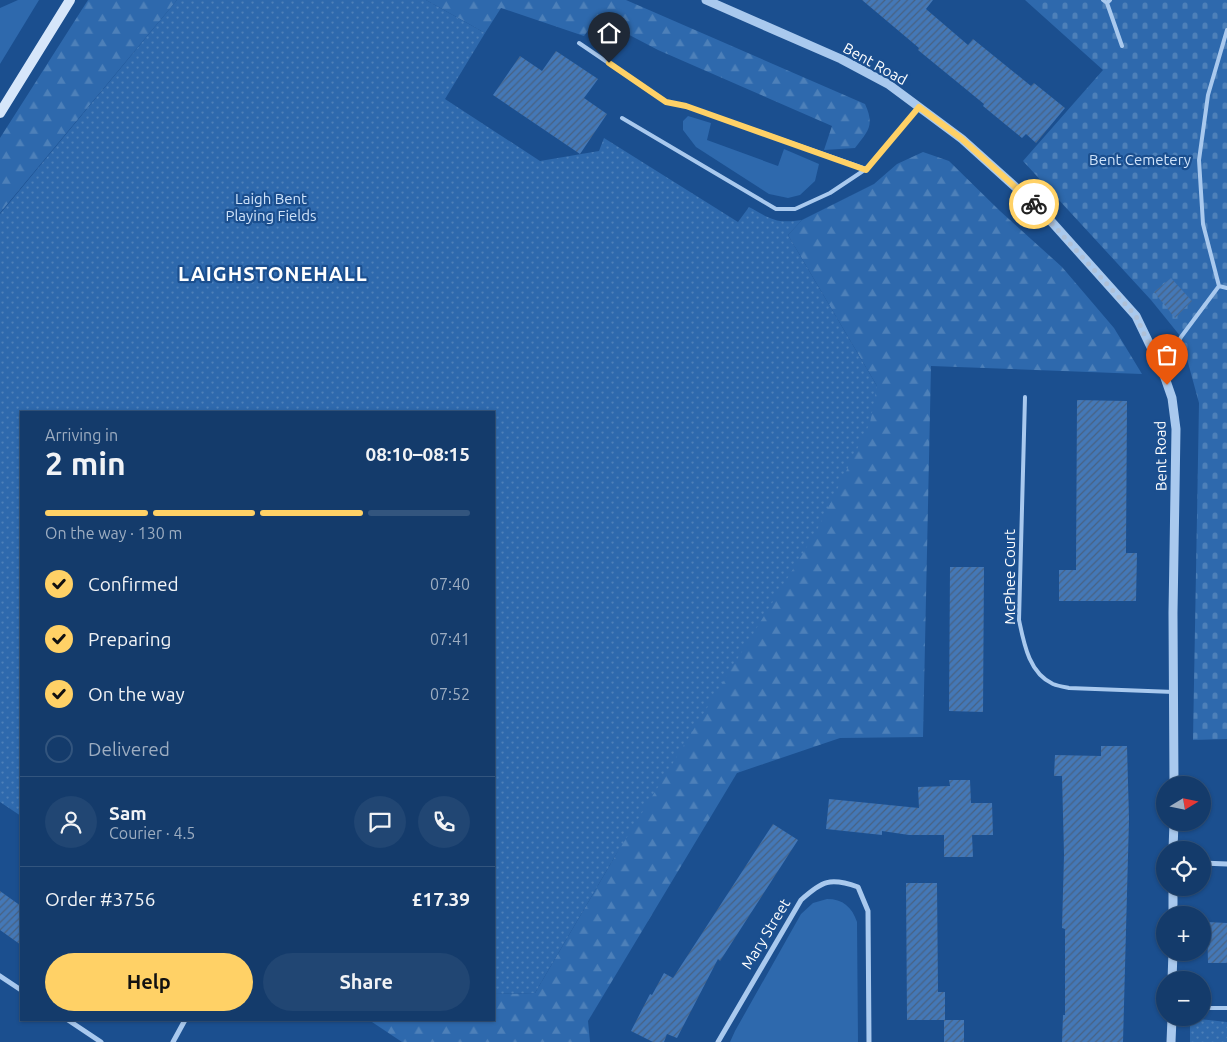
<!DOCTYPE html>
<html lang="en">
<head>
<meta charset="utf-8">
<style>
  body { margin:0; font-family:Ubuntu,sans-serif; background:#214673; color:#f1f3f6; height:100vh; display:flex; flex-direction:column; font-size:19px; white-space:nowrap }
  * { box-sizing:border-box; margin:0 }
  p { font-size:16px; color:#9dadc1 }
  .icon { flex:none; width:28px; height:28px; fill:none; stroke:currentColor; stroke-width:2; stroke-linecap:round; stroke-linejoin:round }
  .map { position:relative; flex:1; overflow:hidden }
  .panel { position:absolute; left:20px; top:411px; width:475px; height:610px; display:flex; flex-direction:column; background:#143b6b; border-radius:0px; box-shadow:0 1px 4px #0004,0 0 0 1px #33557e }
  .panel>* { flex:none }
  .needle { width:32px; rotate:80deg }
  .fabs { position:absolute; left:1156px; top:776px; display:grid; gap:10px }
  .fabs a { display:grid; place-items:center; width:55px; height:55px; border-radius:50%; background:#143b6b; box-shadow:0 1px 4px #0004,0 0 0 1px #33557e; font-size:25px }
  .pin { position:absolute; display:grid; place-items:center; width:42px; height:42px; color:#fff; margin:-51px -21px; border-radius:50% 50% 50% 0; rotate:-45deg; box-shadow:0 0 5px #0007 }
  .pin .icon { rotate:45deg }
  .courier { position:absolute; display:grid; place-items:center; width:50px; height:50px; margin:-25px; border:4px solid #ffd166; border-radius:50%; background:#fff; color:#222; box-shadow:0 1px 6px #0007 }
  .summary em { font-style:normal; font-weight:600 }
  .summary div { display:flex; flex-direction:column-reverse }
  .summary { display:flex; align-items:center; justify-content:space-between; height:85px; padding:0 25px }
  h1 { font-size:32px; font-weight:600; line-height:38px }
  .bar { display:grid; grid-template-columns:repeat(4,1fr); gap:8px 5px; align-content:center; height:60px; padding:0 25px }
  .bar i { height:6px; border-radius:4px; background:#33557e }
  .bar .current { background:#ffd166 }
  .bar p { grid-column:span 4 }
  .line { display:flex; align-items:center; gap:12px; padding:0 25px; border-top:1px solid #33557e }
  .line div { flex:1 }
  .round { display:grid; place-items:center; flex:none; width:52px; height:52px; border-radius:26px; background:#214673 }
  ol { padding:0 25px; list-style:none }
  li { display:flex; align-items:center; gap:15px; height:55px }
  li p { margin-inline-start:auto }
  li .icon { padding:5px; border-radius:50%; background:#ffd166; color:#111; stroke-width:4 }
  li:last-child { color:#9dadc1 }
  li i { width:28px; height:28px; border:2px solid #33557e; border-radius:50% }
  .primary-button { display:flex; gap:10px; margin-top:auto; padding:10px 25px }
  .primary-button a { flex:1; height:58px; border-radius:30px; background:#ffd166; color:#111; font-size:20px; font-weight:600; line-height:58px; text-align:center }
  .primary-button a+a { background:#214673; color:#f1f3f6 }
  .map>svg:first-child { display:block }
  .grass { fill:#2e69ad }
  .forest { fill:url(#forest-firs) }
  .cemetery { fill:url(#cemetery-stones) }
  .park { fill:url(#park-dots) }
  .building { fill:url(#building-hatch) }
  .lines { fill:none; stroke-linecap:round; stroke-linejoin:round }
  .service { stroke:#a9c9ee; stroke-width:4 }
  .minor { stroke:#a9c9ee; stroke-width:5 }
  .tertiary { stroke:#a9c9ee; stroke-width:9 }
  .secondary { stroke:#d6e6fa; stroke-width:10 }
  .done { stroke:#afc1d8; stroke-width:5; stroke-dasharray:0 9 }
  .route { stroke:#ffd166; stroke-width:6 }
  .labels { text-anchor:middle; stroke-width:4.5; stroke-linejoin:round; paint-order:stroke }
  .street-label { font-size:15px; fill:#fff; stroke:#1b4f8f }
  .park-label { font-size:15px; fill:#cfe3fa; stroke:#1b4f8f }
  .district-label { font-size:20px; font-weight:bold; letter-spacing:1px; fill:#fff; stroke:#1b4f8f }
</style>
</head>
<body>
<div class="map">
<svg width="1227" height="1042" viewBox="0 0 1227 1042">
  <defs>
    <pattern id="forest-firs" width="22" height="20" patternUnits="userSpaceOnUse" patternTransform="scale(1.25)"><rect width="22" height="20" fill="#2e69ad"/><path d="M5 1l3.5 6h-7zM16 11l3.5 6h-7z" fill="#4d80b9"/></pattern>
    <pattern id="cemetery-stones" width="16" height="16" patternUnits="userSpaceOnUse" patternTransform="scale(1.25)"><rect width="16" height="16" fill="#2e69ad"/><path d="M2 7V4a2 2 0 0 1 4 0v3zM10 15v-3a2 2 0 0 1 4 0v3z" fill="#4d80b9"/></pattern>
    <pattern id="park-dots" width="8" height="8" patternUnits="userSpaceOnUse" patternTransform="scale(1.25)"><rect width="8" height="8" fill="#2e69ad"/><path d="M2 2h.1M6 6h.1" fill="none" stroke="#4d80b9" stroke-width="1.8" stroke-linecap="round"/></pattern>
    <pattern id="building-hatch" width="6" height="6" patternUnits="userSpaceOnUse" patternTransform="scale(1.25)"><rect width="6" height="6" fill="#4478b7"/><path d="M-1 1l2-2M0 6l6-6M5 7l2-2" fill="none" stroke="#486282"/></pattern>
  </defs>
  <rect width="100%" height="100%" fill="#1b4f8f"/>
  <!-- grass -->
  <path class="grass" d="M18,0H39L0,64V8Z
    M688,116L711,123L707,140L778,166L784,149L819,164L815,181L800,195L788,198L769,194L696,147L683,130V121Z
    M827,899C843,899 852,907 857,922L858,1042H730L735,1031L801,914L813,903Z"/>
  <!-- forest -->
  <path class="forest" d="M88,0H177L0,213V138Z
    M426,0H626L865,104C875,126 868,131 855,148L824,150L832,126L658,50L597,18L584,36L501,8L485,33Z
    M923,152L949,161L1000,211L1062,267L1114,328L1142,374L931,366L923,737L840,738L737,773L588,1021L590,1042H402L369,1020H494V994L535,993L614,858L877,386L788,235L802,220L874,184L897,164Z"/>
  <!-- cemetery -->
  <path class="cemetery" d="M1025,0H1227V739L1193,740L1199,403L1181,337L1151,300L1023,161L1103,70Z"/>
  <!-- park -->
  <path class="park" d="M177,0H426L485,33L445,99L540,161L599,151L604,138L738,222L749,207C771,219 776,224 802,220L788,235L877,386L870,423L816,532L614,858L535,993L494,994V412H21V816L0,802V214Z
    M1190,1018L1227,1022V1042H1190Z"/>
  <!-- building -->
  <path class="building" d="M862,0H933L926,9L968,45L973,39L1031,86L1034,83L1065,108L1036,143L1026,134L1022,138L983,106L984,104L918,50L919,48Z
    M556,51L598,79L584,98L607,114L580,154L493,95L520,56L542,71Z
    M1171,278L1192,301L1175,318L1154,292Z
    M1077,400L1127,401L1126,553H1137L1136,601H1059V570H1076Z
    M950,567H984L983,712L949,711Z
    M1101,746H1127L1129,819L1123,1042H1062L1063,1015H1065V929L1062,928L1064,855L1062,776H1054L1055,755L1101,756Z
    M949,780H970L971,803H992L993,835H972L973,857H944V835H909L882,831V835L826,829L829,799L919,808L918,787L950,786Z
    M773,824L798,840L720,961L718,959L677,1038L667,1034L664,1042H653L631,1031L650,994L652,995L664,973L673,978Z
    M906,883H937L938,992H945V1020H964V1042H944V1020H907Z
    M0,891L21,906V945L0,930Z
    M1207,922L1227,923V963H1208Z"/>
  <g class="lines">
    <!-- service -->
    <path class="service" d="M1103,0L1107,3L1110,0
      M1107,3L1122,46
      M579,43L666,102L686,106L866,169
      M622,118L776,209H795L830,193L866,169L919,107
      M1219,286L1203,224L1199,160L1208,95L1227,30
      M1219,286L1227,288
      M1164,370L1181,337L1219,286
      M1025,397L1019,620C1024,644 1029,673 1053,684C1058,686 1064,687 1069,688L1174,692
      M1202,1008H1227"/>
    <!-- minor -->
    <path class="minor" d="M1202,863L1227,864
      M0,976L21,990
      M68,1020L101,1042
      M173,1042L185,1020
      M718,1042L801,900C822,881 830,877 858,887L868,911L869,1042"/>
    <!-- tertiary -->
    <path class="tertiary" d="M706,0L841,59L888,84L962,139L1041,210L1136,316L1163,372L1172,398L1176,429L1173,613L1174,785
      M1173,850L1174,822
      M1173,915V888
      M1172,980L1173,952
      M1171,1042L1172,1018"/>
    <!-- secondary -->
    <path class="secondary" d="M0,113L70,0"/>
  </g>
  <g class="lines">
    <!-- done -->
    <path class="done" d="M1034,204L1136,316L1167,385"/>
    <!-- route -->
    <path class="route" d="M609,63L666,102L686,106L866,170L919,107L962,139L1034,204"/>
  </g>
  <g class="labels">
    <!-- street labels -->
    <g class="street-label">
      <text transform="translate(875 64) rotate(29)" y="5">Bent Road</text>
      <text transform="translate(1161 456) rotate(-91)" y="5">Bent Road</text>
      <text transform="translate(1010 577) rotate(-90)" y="5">McPhee Court</text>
      <text transform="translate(766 934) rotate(-59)" y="5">Mary Street</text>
    </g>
    <!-- park labels -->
    <g class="park-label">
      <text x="1140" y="165">Bent Cemetery</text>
      <text x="271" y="204">Laigh Bent<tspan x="271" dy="17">Playing Fields</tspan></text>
    </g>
    <!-- district labels -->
    <g class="district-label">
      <text x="273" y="281">LAIGHSTONEHALL</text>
    </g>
  </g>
</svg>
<div class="fabs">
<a><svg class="needle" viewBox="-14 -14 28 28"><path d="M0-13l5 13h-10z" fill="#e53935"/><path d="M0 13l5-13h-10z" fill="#9dadc1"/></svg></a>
<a><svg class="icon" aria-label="locate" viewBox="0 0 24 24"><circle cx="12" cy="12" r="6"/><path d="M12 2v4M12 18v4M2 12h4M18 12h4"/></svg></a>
<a>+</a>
<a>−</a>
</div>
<div class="pin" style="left:1167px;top:385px;background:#ea580c"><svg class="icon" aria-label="bag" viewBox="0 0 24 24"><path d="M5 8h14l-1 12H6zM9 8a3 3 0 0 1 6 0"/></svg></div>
<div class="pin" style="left:609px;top:63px;background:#1f2937"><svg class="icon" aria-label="home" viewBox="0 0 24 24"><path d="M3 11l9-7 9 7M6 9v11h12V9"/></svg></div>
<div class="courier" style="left:1034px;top:204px"><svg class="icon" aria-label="bike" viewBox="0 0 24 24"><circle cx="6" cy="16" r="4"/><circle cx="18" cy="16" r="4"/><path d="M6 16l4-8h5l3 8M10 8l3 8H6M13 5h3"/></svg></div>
<section class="panel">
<div class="summary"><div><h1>2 min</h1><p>Arriving in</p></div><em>08:10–08:15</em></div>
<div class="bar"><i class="current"></i><i class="current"></i><i class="current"></i><i></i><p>On the way · 130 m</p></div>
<ol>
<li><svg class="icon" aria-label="check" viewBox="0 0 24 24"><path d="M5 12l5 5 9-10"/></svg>Confirmed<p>07:40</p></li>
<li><svg class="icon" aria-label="check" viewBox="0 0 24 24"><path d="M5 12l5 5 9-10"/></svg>Preparing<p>07:41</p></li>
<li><svg class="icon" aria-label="check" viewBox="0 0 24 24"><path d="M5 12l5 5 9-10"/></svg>On the way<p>07:52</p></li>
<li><i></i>Delivered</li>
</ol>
<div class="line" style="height:90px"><a class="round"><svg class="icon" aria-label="person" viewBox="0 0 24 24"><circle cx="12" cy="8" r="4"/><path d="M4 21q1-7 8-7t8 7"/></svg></a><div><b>Sam</b><p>Courier · 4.5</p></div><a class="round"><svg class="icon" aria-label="chat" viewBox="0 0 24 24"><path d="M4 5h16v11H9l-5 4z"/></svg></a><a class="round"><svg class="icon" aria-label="phone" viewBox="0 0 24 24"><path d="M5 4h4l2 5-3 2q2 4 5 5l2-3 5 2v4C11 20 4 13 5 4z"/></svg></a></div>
<div class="line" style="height:65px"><div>Order #3756</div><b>£17.39</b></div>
<div class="primary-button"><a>Help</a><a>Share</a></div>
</section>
</div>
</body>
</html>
